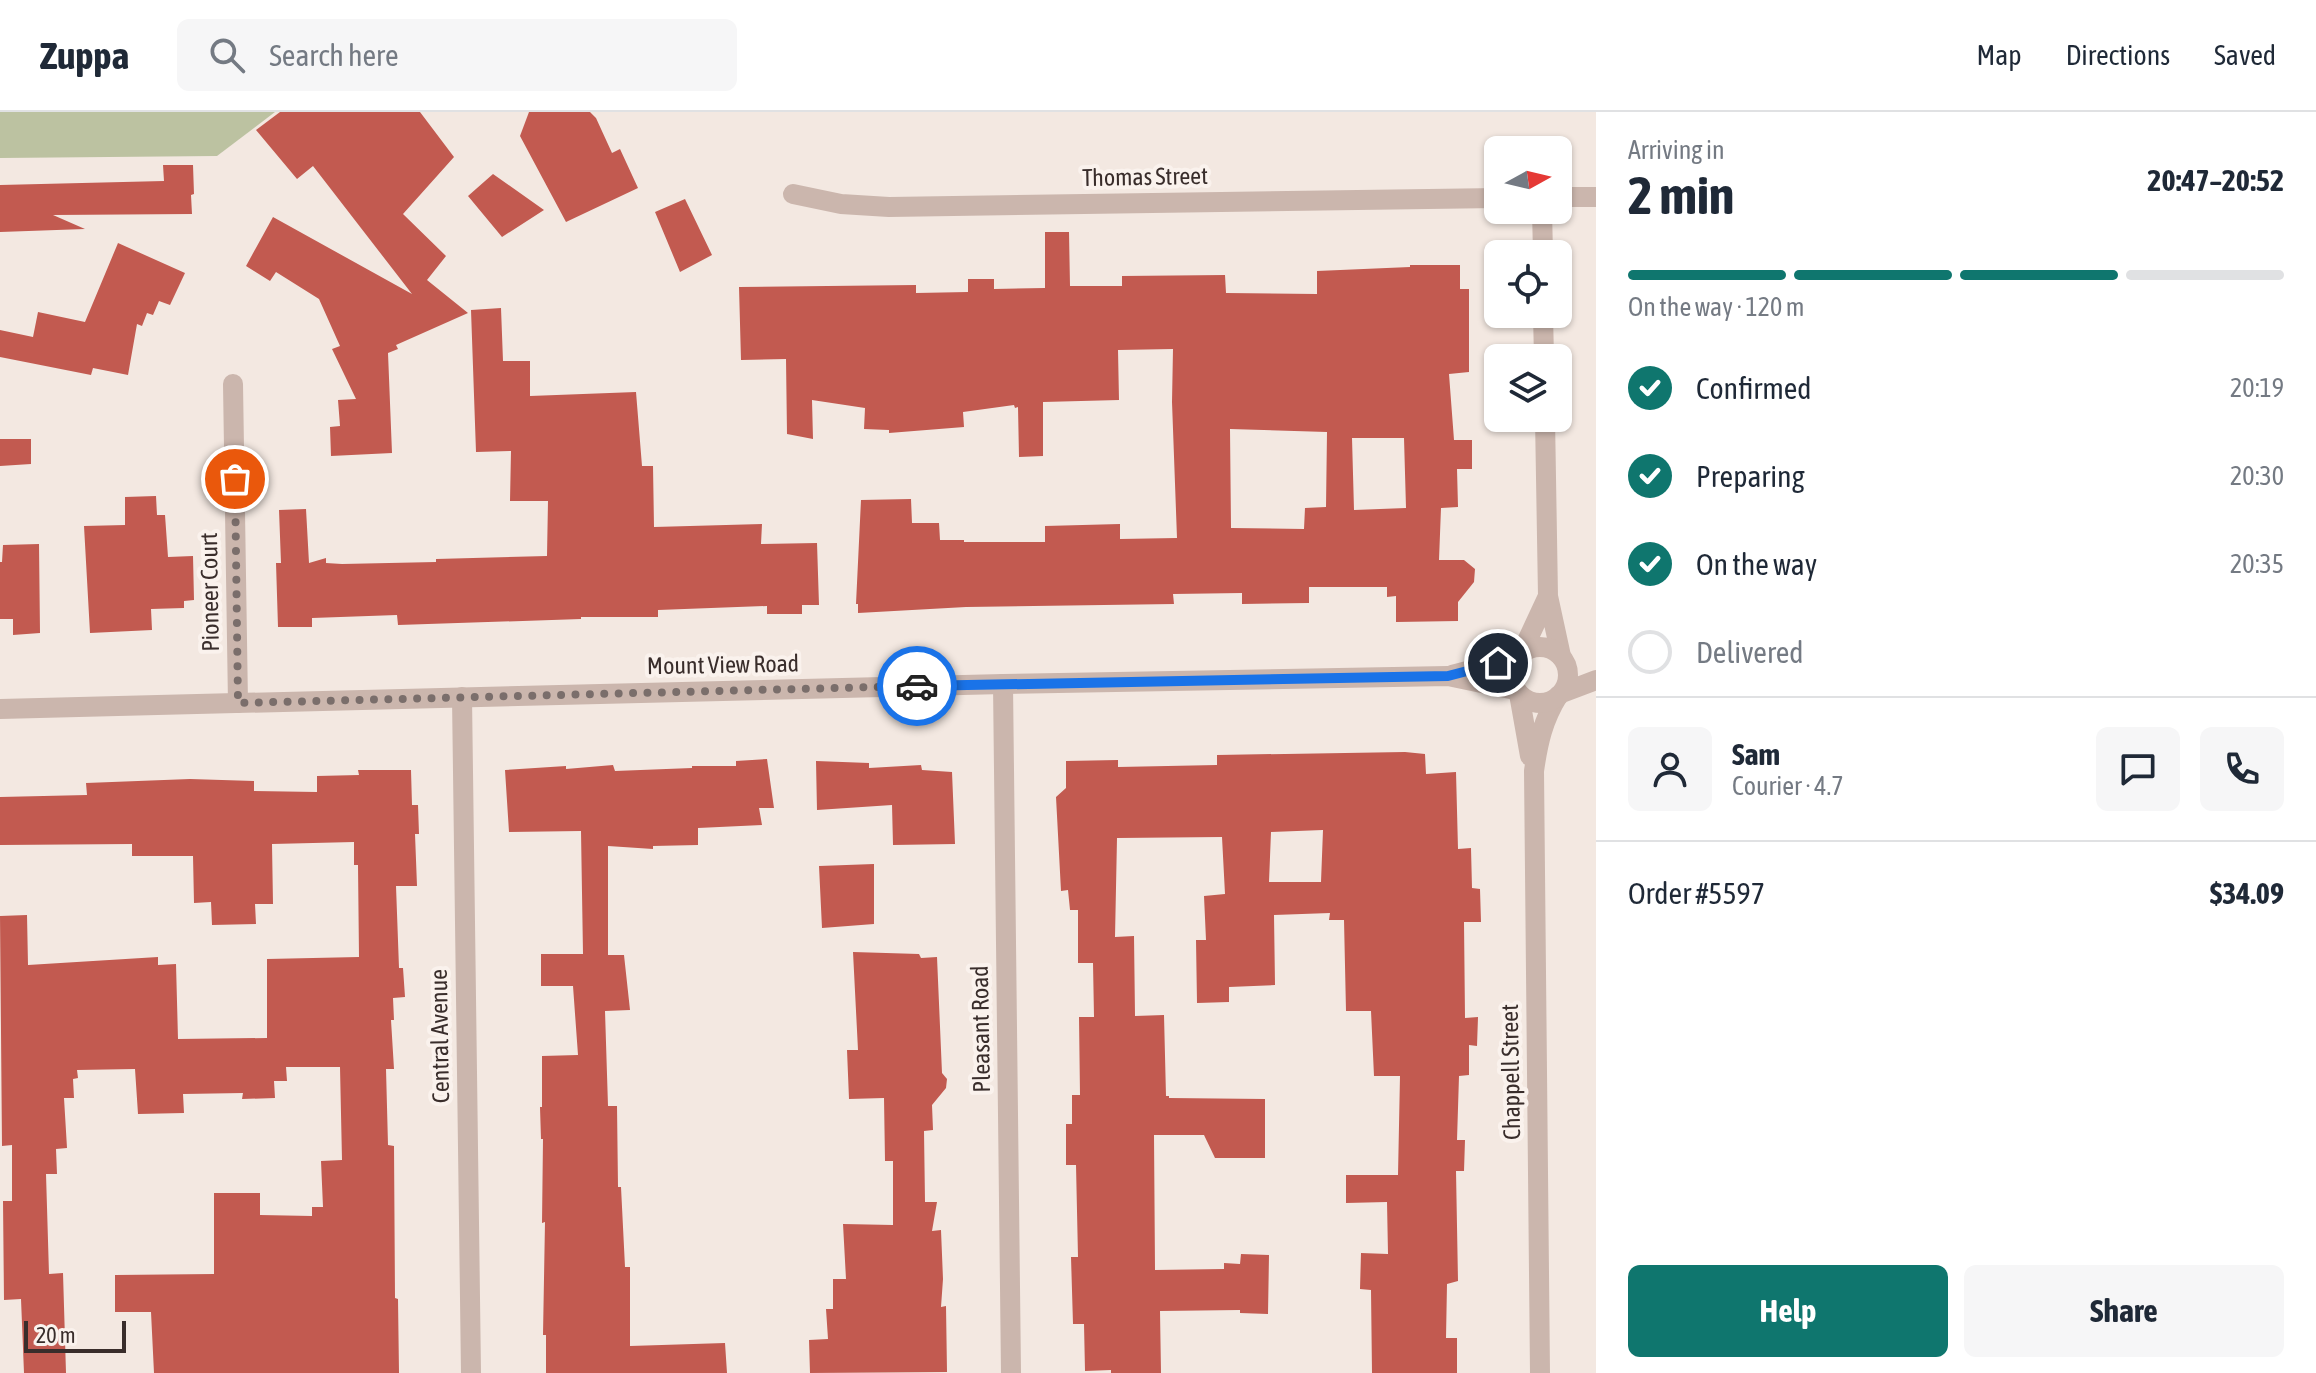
<!DOCTYPE html>
<html lang="en">
<head>
<meta charset="utf-8">
<style>
  body { margin:0; font-family:"Asap Condensed",sans-serif; background:#f6f6f7; color:#1f2937; height:100vh; display:flex; flex-direction:column; font-size:30px; white-space:nowrap }
  * { box-sizing:border-box; margin:0 }
  p { font-size:26px; color:#747a83 }
  .icon { flex:none; width:44px; height:44px; fill:none; stroke:currentColor; stroke-width:2; stroke-linecap:round; stroke-linejoin:round }
  .map { position:relative; flex:1; overflow:hidden }
  .side { display:flex; flex-direction:column; background:#fff; width:720px }
  .side>* { flex:none }
  .needle { width:52px; rotate:82deg }
  .tools { position:absolute; left:1484px; top:24px; display:grid; gap:16px }
  .tools a { display:grid; place-items:center; width:88px; height:88px; border-radius:12px; background:#fff; box-shadow:0 2px 6px #0004; font-size:40px }
  .scale { position:absolute; left:24px; bottom:20px; width:102px; box-sizing:border-box; padding-left:8px; border:4px solid #392d2b; border-top:0; font-size:22px; line-height:28px; white-space:nowrap; color:#392d2b; -webkit-text-stroke:6px #faf2ed; paint-order:stroke }
  .pin { position:absolute; display:grid; place-items:center; width:68px; height:68px; color:#fff; margin:-34px; border:4px solid #fff; border-radius:50%; box-shadow:0 2px 8px #0007 }
  .courier { position:absolute; display:grid; place-items:center; width:80px; height:80px; margin:-40px; border:6px solid #1a73e8; border-radius:50%; background:#fff; color:#222; box-shadow:0 2px 10px #0007 }
  .summary em { font-style:normal; font-weight:700 }
  .summary div { display:flex; flex-direction:column-reverse }
  .summary { display:flex; align-items:center; justify-content:space-between; height:136px; padding:0 32px }
  h1 { font-size:52px; font-weight:700; line-height:60px }
  .bar { display:grid; grid-template-columns:repeat(4,1fr); gap:12px 8px; align-content:center; height:96px; padding:0 32px }
  .bar i { height:10px; border-radius:6px; background:#e0e1e3 }
  .bar .on { background:#0f766e }
  .bar p { grid-column:span 4 }
  .line { display:flex; align-items:center; gap:20px; padding:0 32px; border-top:2px solid #e0e1e3 }
  .line div { flex:1 }
  .round { display:grid; place-items:center; flex:none; width:84px; height:84px; border-radius:12px; background:#f6f6f7 }
  ol { padding:0 32px; list-style:none }
  li { display:flex; align-items:center; gap:24px; height:88px }
  li p { margin-inline-start:auto }
  li .icon { padding:8px; border-radius:50%; background:#0f766e; color:#fff; stroke-width:4 }
  li:last-child { color:#747a83 }
  li i { width:44px; height:44px; border:4px solid #e0e1e3; border-radius:50% }
  .primary-button { display:flex; gap:16px; margin-top:auto; padding:16px 32px }
  .primary-button a { flex:1; height:92px; border-radius:12px; background:#0f766e; color:#fff; font-size:32px; font-weight:700; line-height:92px; text-align:center }
  .primary-button a+a { background:#f6f6f7; color:#1f2937 }
  header { display:flex; align-items:center; gap:48px; box-sizing:border-box; height:112px; padding:0 40px; background:#fff; border-bottom:2px solid #e0e1e3 }
  header strong { font-size:38px }
  nav { display:flex; gap:44px; margin-inline-start:auto; font-size:28px }
  .search { width:560px; height:72px; background:#f6f6f7; display:flex; align-items:center; gap:20px; box-sizing:border-box; padding:0 28px; border-radius:12px; color:#747a83; font-size:30px }
  main { display:flex; flex:1; min-height:0 }
  .map>svg:first-child { display:block }
  .green { fill:#bcc2a1 }
  .building { fill:#c25a50; fill-rule:evenodd }
  .lines { fill:none; stroke-linecap:round; stroke-linejoin:round }
  .minor { stroke:#cbb6ad; stroke-width:20 }
  .tertiary { stroke:#cbb6ad; stroke-width:20 }
  .done { stroke:#7a6e6b; stroke-width:8; stroke-dasharray:0 14.4 }
  .route { stroke:#1a73e8; stroke-width:10 }
  .labels { text-anchor:middle; stroke-width:8; stroke-linejoin:round; paint-order:stroke }
  .street-label { font-size:24px; fill:#392d2b; stroke:#faf2ed }
</style>
</head>
<body>
<header>
<strong>Zuppa</strong>
<div class="search"><svg class="icon" aria-label="search" viewBox="0 0 24 24"><circle cx="10" cy="10" r="6"/><path d="M15 15l6 6"/></svg>Search here</div>
<nav><a>Map</a><a>Directions</a><a>Saved</a></nav>
</header>
<main>
<div class="map">
<svg width="1596" height="1261" viewBox="0 0 1596 1261">
  <rect width="100%" height="100%" fill="#f3e8e1"/>
  <!-- green -->
  <path class="green" d="M0,0H275L217,44L0,46Z"/>
  <!-- building -->
  <path class="building" d="M280,0H420L454,45L403,102L446,144L427,168L468,201L396,233L398,237L388,241L392,341L331,344L330,315L340,314L338,288L356,287L332,237L340,234L319,187L276,160L270,169L246,154L273,105L412,182L313,54L297,67L256,18Z
    M529,0H590L596,6L612,41L620,37L638,76L566,110L520,24Z
    M163,53H193L194,82L191,83L192,102L53,103L85,117L0,120V73L164,69Z
    M493,62L544,98L502,125L468,84Z
    M685,87L712,143L680,160L655,100Z
    M1045,120H1069L1070,174H1122V164L1225,163L1226,181L1317,182V159L1410,155V153H1460V177H1469V260L1449,262L1454,328H1472V357H1457L1458,395L1441,396L1439,448H1464L1475,457L1474,470L1458,490V509L1396,510V484L1387,485V475H1309V491L1242,492V481L1173,482L1174,492L966,495L858,501V492H856L861,388L911,387L912,411H939L940,428H964V430H1045V414L1120,412V427L1177,426L1172,290L1173,237L1118,238L1119,288L1043,290V344L1019,345L1018,295L1015,296L1014,293L963,300L964,315L889,321V318L864,317L865,296L812,288L813,327L787,322L786,247L741,248L739,175L916,173V181L968,180V167H994V177L1045,176ZM1230,317L1327,320L1326,395L1305,396L1304,417L1231,416ZM1352,326H1404L1406,396L1354,398Z
    M118,131L185,161L170,193L159,189L153,203L147,201L142,214L137,212L128,263L93,256L91,263L0,245V218L33,225L38,200L85,210Z
    M501,196L503,249H530V284L636,280L642,354H653L654,415L762,412L761,432L817,431L819,493H802V502H767V494L658,498V505H581V507L398,513L397,503L312,506V515H278L276,451H281L279,398L306,397L309,451L326,446V451L342,452L436,450V447L547,444L548,389H510L511,339L476,340L471,198Z
    M0,327H31V352L0,354Z
    M156,384L157,403H165L168,445L193,444L194,488L184,489V496L151,497L152,518L90,521L84,414L125,413V385Z
    M39,432L40,521L13,523V507H0V450H2L3,433Z
    M1405,640L1425,642L1426,662L1456,660L1458,737L1471,736L1472,776L1480,777L1481,810H1464L1465,906L1478,905L1477,934L1469,933V963L1459,964L1457,1028H1465L1464,1059H1456L1458,1169L1447,1172L1446,1226H1457V1261H1372L1371,1178L1360,1177L1361,1141L1388,1142L1387,1090L1346,1091V1063H1398L1400,964H1374L1371,899H1346L1344,808H1329L1330,801L1274,803L1275,873L1229,875V890L1197,891L1196,828H1206L1204,784L1225,782L1222,725L1117,726L1115,825L1134,824L1135,904L1164,903L1166,984H1169V986L1265,987V1046H1215L1204,1023H1154L1155,1158L1224,1157V1151L1240,1152L1241,1142L1269,1143L1268,1202L1240,1201V1198L1160,1199L1161,1261H1111V1258L1085,1259L1084,1212H1073L1071,1145H1078L1076,1053H1066V1012H1072V983H1080L1079,905H1094L1093,851H1078V798H1070L1068,778L1061,779L1056,685L1066,676V649L1118,648V655L1217,653V643ZM1323,718L1321,770H1269L1271,720Z
    M767,647L774,696H759L762,713L698,716V733L653,734V737L608,734V843H624L630,898L605,899L608,994H617L618,1075H621L625,1155H630V1234L725,1231L727,1261H546V1223H543L545,1110L542,1111L543,1027H541L540,995H542V944L578,943L573,874H541V842H583L581,719L509,720L505,658L566,654V657L613,653L615,659L692,656V654H736V649Z
    M816,649L869,651V656L921,653L922,658L952,660L955,732L893,733L892,693L817,698Z
    M358,658H411L412,693H418L419,722H415L417,774H396L399,856H403L405,885L393,886L394,908H391L394,957H386L388,1033L394,1034L395,1186L398,1187L399,1261H154L151,1200H115V1163L214,1162V1081H260V1103L312,1104V1095H323L321,1049L342,1048L340,955H286L287,969H274L275,986L242,987L243,981L183,982L184,1001L138,1002L135,957L77,958L78,966L73,967L74,986H64L67,1036L56,1037L57,1062H46L49,1162L63,1161L66,1261H24L21,1187L4,1188L3,1089H12V1033L2,1034L0,804L27,803L28,853L158,845V853L176,852L178,927L267,926V847L359,845L358,753H354V730L272,732L273,792H255L256,812L212,813L211,790L194,791L193,744H132V732L0,733V685L87,683L86,671L190,667L254,669V679L317,680V664L359,663Z
    M874,752V812L822,816L819,754Z
    M853,840L919,842L921,846L937,845L942,961L947,967L946,976L932,993L933,1018L924,1019L925,1090H937L932,1119L941,1118L943,1167L941,1195L946,1194L947,1260L810,1261L809,1228L828,1227L826,1197H833V1167H846L843,1112L893,1113V1049H885L884,986L849,987L847,938H858Z"/>
  <g class="lines">
    <!-- minor -->
    <path class="minor" d="M793,82L841,92L889,95L1498,86
      M1558,85H1596
      M1542,98L1543,142
      M1543,202L1544,246
      M233,272L238,591
      M1545,306L1548,484L1561,544
      M1521,542L1548,484
      M1003,572L1011,1261
      M1519,582L1530,644
      M462,585L471,1261
      M1540,1261L1534,659C1538,631 1543,608 1558,584"/>
    <!-- tertiary -->
    <path class="tertiary" d="M1512 563a28 28 0 1 1 56 0a28 28 0 1 1-56 0Z
      M1452,563L1517,546
      M1562,581L1596,568
      M0,597L1003,572L1448,564L1515,578"/>
  </g>
  <g class="lines">
    <!-- done -->
    <path class="done" d="M235,367L238,591L917,574"/>
    <!-- route -->
    <path class="route" d="M917,574L1448,564L1498,551"/>
  </g>
  <g class="labels">
    <!-- street labels -->
    <g class="street-label">
      <text transform="translate(1145 65) rotate(-1)" y="8">Thomas Street</text>
      <text transform="translate(210 480) rotate(-91)" y="8">Pioneer Court</text>
      <text transform="translate(723 553) rotate(-1)" y="8">Mount View Road</text>
      <text transform="translate(981 917) rotate(-91)" y="8">Pleasant Road</text>
      <text transform="translate(440 924) rotate(-91)" y="8">Central Avenue</text>
      <text transform="translate(1511 960) rotate(-91)" y="8">Chappell Street</text>
    </g>
  </g>
</svg>
<div class="tools">
<a><svg class="needle" viewBox="-14 -14 28 28"><path d="M0-13l5 13h-10z" fill="#e53935"/><path d="M0 13l5-13h-10z" fill="#747a83"/></svg></a>
<a><svg class="icon" aria-label="locate" viewBox="0 0 24 24"><circle cx="12" cy="12" r="6"/><path d="M12 2v4M12 18v4M2 12h4M18 12h4"/></svg></a>
<a><svg class="icon" aria-label="layers" viewBox="0 0 24 24"><path d="M12 4l9 5-9 5-9-5zM3 14l9 5 9-5"/></svg></a>
</div>
<div class="scale">20 m</div>
<div class="pin" style="left:235px;top:367px;background:#ea580c"><svg class="icon" aria-label="bag" viewBox="0 0 24 24"><path d="M5 8h14l-1 12H6zM9 8a3 3 0 0 1 6 0"/></svg></div>
<div class="pin" style="left:1498px;top:551px;background:#1f2937"><svg class="icon" aria-label="home" viewBox="0 0 24 24"><path d="M3 11l9-7 9 7M6 9v11h12V9"/></svg></div>
<div class="courier" style="left:917px;top:574px"><svg class="icon" aria-label="car" viewBox="0 0 24 24"><path d="M5 17H2v-5l4-1 3-4h7l3 4 3 1v5h-3M9 17h6M6 11h13"/><circle cx="7" cy="17" r="2"/><circle cx="17" cy="17" r="2"/></svg></div>
</div>
<section class="side">
<div class="summary"><div><h1>2 min</h1><p>Arriving in</p></div><em>20:47–20:52</em></div>
<div class="bar"><i class="on"></i><i class="on"></i><i class="on"></i><i></i><p>On the way · 120 m</p></div>
<ol>
<li><svg class="icon" aria-label="check" viewBox="0 0 24 24"><path d="M5 12l5 5 9-10"/></svg>Confirmed<p>20:19</p></li>
<li><svg class="icon" aria-label="check" viewBox="0 0 24 24"><path d="M5 12l5 5 9-10"/></svg>Preparing<p>20:30</p></li>
<li><svg class="icon" aria-label="check" viewBox="0 0 24 24"><path d="M5 12l5 5 9-10"/></svg>On the way<p>20:35</p></li>
<li><i></i>Delivered</li>
</ol>
<div class="line" style="height:144px"><a class="round"><svg class="icon" aria-label="person" viewBox="0 0 24 24"><circle cx="12" cy="8" r="4"/><path d="M4 21q1-7 8-7t8 7"/></svg></a><div><b>Sam</b><p>Courier · 4.7</p></div><a class="round"><svg class="icon" aria-label="chat" viewBox="0 0 24 24"><path d="M4 5h16v11H9l-5 4z"/></svg></a><a class="round"><svg class="icon" aria-label="phone" viewBox="0 0 24 24"><path d="M5 4h4l2 5-3 2q2 4 5 5l2-3 5 2v4C11 20 4 13 5 4z"/></svg></a></div>
<div class="line" style="height:104px"><div>Order #5597</div><b>$34.09</b></div>
<div class="primary-button"><a>Help</a><a>Share</a></div>
</section>
</main>
</body>
</html>
